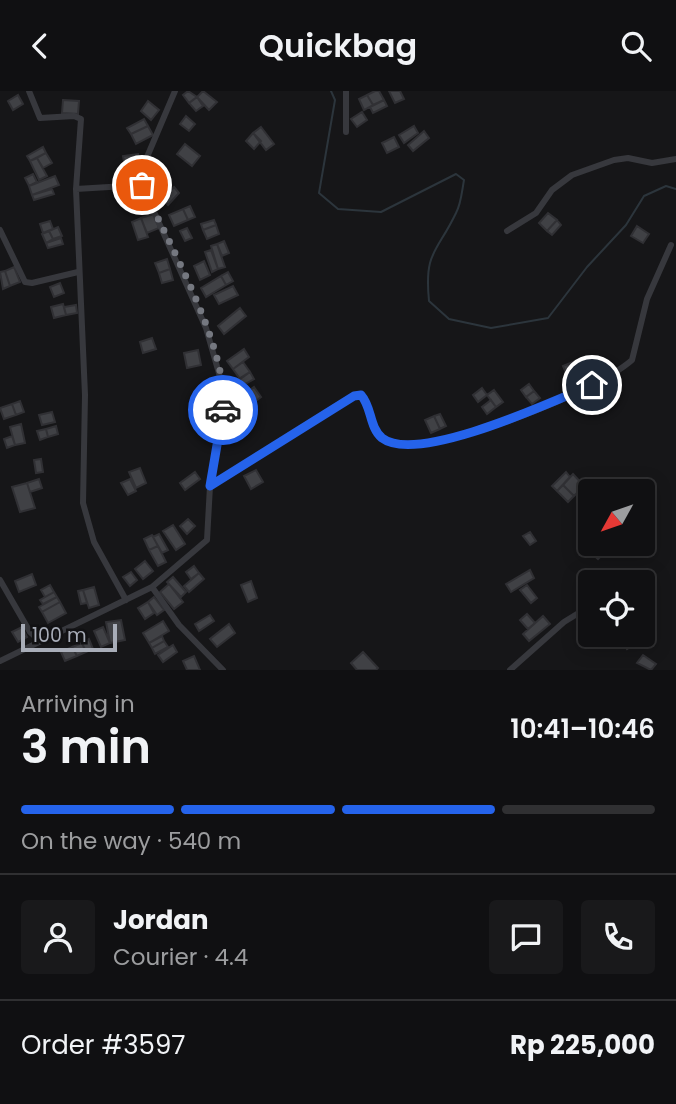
<!DOCTYPE html>
<html lang="en">
<head>
<meta charset="utf-8">
<style>
  body { margin:0; font-family:Poppins,sans-serif; background:#19191b; color:#f1f3f6; height:100vh; display:flex; flex-direction:column; font-size:26px; white-space:nowrap }
  * { box-sizing:border-box; margin:0 }
  p { font-size:23px; color:#9c9d9f }
  .icon { flex:none; width:38px; height:38px; fill:none; stroke:currentColor; stroke-width:2; stroke-linecap:round; stroke-linejoin:round }
  .map { position:relative; height:579px; overflow:hidden }
  .panel { display:flex; flex-direction:column; background:#101012; flex:1 }
  .panel>* { flex:none }
  .needle { width:46px; rotate:230deg }
  .tools { position:absolute; left:578px; top:388px; display:grid; gap:14px }
  .tools a { display:grid; place-items:center; width:77px; height:77px; border-radius:7px; background:#101012; box-shadow:0 4px 18px #0003,0 0 0 2px #303032; font-size:35px }
  .scale { position:absolute; left:21px; bottom:18px; width:96px; box-sizing:border-box; padding-left:7px; border:4px solid #a8adb8; border-top:0; font-size:19px; line-height:24px; white-space:nowrap; color:#a8adb8; -webkit-text-stroke:5px #111113; paint-order:stroke }
  .pin { position:absolute; display:grid; place-items:center; width:60px; height:60px; color:#fff; margin:-30px; border:4px solid #fff; border-radius:50%; box-shadow:0 2px 7px #0007 }
  .courier { position:absolute; display:grid; place-items:center; width:70px; height:70px; margin:-35px; border:5px solid #2563eb; border-radius:50%; background:#fff; color:#222; box-shadow:0 2px 9px #0007 }
  .overview em { font-style:normal; font-weight:600 }
  .overview div { display:flex; flex-direction:column-reverse }
  .overview { display:flex; align-items:center; justify-content:space-between; height:119px; padding:0 21px }
  h1 { font-size:46px; font-weight:600; line-height:52px }
  .bar { display:grid; grid-template-columns:repeat(4,1fr); gap:10px 7px; align-content:center; height:84px; padding:0 21px }
  .bar i { height:9px; border-radius:5px; background:#303032 }
  .bar .selected { background:#2563eb }
  .bar p { grid-column:span 4 }
  .line { display:flex; align-items:center; gap:18px; padding:0 21px; border-top:2px solid #303032 }
  .line div { flex:1 }
  .round { display:grid; place-items:center; flex:none; width:74px; height:74px; border-radius:7px; background:#19191b }
  header { display:flex; justify-content:space-between; align-items:center; height:91px; padding:0 21px; background:#101012; font-size:32px; font-weight:600 }
  .map>svg:first-child { display:block }
  .lines { fill:none; stroke-linecap:round; stroke-linejoin:round }
  .stream { stroke:#2c353c; stroke-width:2 }
  .building { fill:#404145; stroke:#303034; stroke-width:2 }
  .minor { stroke:#37383d; stroke-width:6 }
  .done { stroke:#757880; stroke-width:7; stroke-dasharray:0 12.6 }
  .route { stroke:#2563eb; stroke-width:9 }
</style>
</head>
<body>
<header><svg class="icon" aria-label="back" viewBox="0 0 24 24"><path d="M15 5l-7 7 7 7"/></svg>Quickbag<svg class="icon" aria-label="search" viewBox="0 0 24 24"><circle cx="10" cy="10" r="6"/><path d="M15 15l6 6"/></svg></header>
<div class="map">
<svg width="676" height="579" viewBox="0 0 676 579">
  <rect width="100%" height="100%" fill="#161618"/>
  <g class="lines">
    <!-- stream -->
    <path class="stream" d="M331,0L335,9L319,102L338,118L381,121L456,83L464,89C462,100 461,113 456,122C437,162 424,160 429,210L449,228L491,237L548,227L587,176L626,134L644,105L666,95L676,98"/>
  </g>
  <!-- building -->
  <path class="building" d="M188,0L197,6L189,12L183,4Z
    M203,0L217,11L209,19L197,6Z
    M375,0H379L384,9L373,14L367,4Z
    M389,0H400L404,8L395,12Z
    M18,4L23,13L13,19L8,10Z
    M367,4L373,14L364,19L359,8Z
    M197,6L203,15L196,20L189,12Z
    M63,9L79,10L78,23L62,22Z
    M384,9L387,15L373,22L370,16Z
    M148,10L159,19L151,29L141,20Z
    M362,21L367,29L357,36L351,28Z
    M186,25L195,33L189,40L180,33Z
    M144,28L148,35L131,43L127,37Z
    M148,35L153,44L136,53L131,43Z
    M414,35L418,42L404,52L399,44Z
    M261,36L274,53L266,59L253,42Z
    M424,40L429,47L413,60L408,54Z
    M253,42L261,50L254,58L246,50Z
    M394,46L399,56L387,62L382,52Z
    M185,53L200,65L192,75L177,63Z
    M43,56L46,62L30,70L27,65Z
    M46,62L52,72L43,77L37,67Z
    M138,63L140,74L125,77L123,65Z
    M37,67L47,85L39,89L30,70Z
    M33,83L37,91L29,95L25,87Z
    M55,85L59,94L32,104L29,95Z
    M160,94L168,103L162,108L155,99Z
    M174,96L179,102L168,114L162,108Z
    M52,98L54,103L34,109L32,104Z
    M190,115L195,126L188,129L183,118Z
    M183,118L188,129L174,135L169,124Z
    M548,122L557,129L547,140L539,132Z
    M154,123L159,137L147,142L141,127Z
    M141,127L148,146L138,149L132,131Z
    M214,129L216,134L203,139L201,133Z
    M557,129L561,134L552,144L547,140Z
    M50,130L53,138L43,142L40,133Z
    M216,134L219,143L207,148L203,139Z
    M637,135L649,143L643,152L631,145Z
    M58,136L62,145L53,148L49,140Z
    M187,137L192,147L185,150L180,140Z
    M49,140L53,148L46,152L42,143Z
    M61,147L63,153L48,157L46,152Z
    M224,150L229,162L222,165L217,153Z
    M217,153L225,176L218,178L211,155Z
    M211,159L218,178L212,181L205,161Z
    M167,168L170,178L159,182L155,172Z
    M204,170L210,184L200,189L194,175Z
    M14,176L20,191L10,195L5,180Z
    M170,178L173,189L162,192L159,182Z
    M5,180L10,195L3,198L0,181Z
    M228,181L233,190L226,194L221,185Z
    M221,185L226,194L206,206L201,197Z
    M60,192L64,202L54,206L50,196Z
    M233,195L238,204L219,213L214,204Z
    M63,213L66,224L54,227L51,216Z
    M76,214L77,222L66,224L64,216Z
    M240,217L246,225L224,243L218,235Z
    M152,247L156,258L143,262L140,251Z
    M244,258L249,266L233,278L227,270Z
    M198,259L201,274L187,277L184,262Z
    M575,270L581,284L569,289L563,275Z
    M243,271L250,281L240,288L233,278Z
    M250,281L254,288L238,297L234,291Z
    M529,293L534,300L526,306L521,299Z
    M254,296L261,306L242,321L234,311Z
    M482,297L487,304L478,311L473,304Z
    M494,299L503,311L496,316L487,304Z
    M534,300L540,307L532,313L526,306Z
    M200,303L204,309L194,315L191,309Z
    M206,306L215,319L203,327L194,315Z
    M491,309L496,316L487,323L482,316Z
    M20,310L24,321L16,324L12,313Z
    M12,313L16,324L4,328L0,317Z
    M249,317L255,325L240,336L234,328Z
    M52,321L55,331L42,334L39,324Z
    M440,323L446,335L440,338L434,325Z
    M434,325L440,338L431,342L425,329Z
    M21,333L25,352L15,354L10,336Z
    M56,335L58,343L48,346L46,338Z
    M46,338L48,346L40,349L37,340Z
    M12,345L15,354L7,357L4,348Z
    M41,368L43,381L36,382L34,369Z
    M140,377L146,392L136,397L129,381Z
    M256,379L263,391L251,398L244,385Z
    M195,381L200,388L185,399L180,392Z
    M566,381L570,386L557,400L552,395Z
    M573,383L584,395L574,405L563,394Z
    M39,388L42,397L30,401L27,392Z
    M130,388L136,400L128,404L121,392Z
    M27,392L35,417L20,421L12,396Z
    M563,394L574,405L568,411L557,400Z
    M188,428L195,435L187,443L180,435Z
    M173,434L185,453L176,459L163,440Z
    M530,441L536,450L530,454L523,445Z
    M159,443L168,459L162,462L153,446Z
    M152,444L158,455L149,459L144,448Z
    M587,448L603,463L598,468L582,453Z
    M593,453H608L610,455L603,463Z
    M158,455L166,471L158,475L149,459Z
    M145,470L153,480L143,488L135,478Z
    M194,475L199,482L191,488L186,481Z
    M530,479L534,487L511,501L506,493Z
    M131,481L137,489L130,495L123,486Z
    M603,481L607,490L594,492L591,487Z
    M199,482L204,488L189,501L184,495Z
    M32,483L36,494L19,501L15,490Z
    M173,486L186,501L181,506L167,491Z
    M251,490L257,507L248,511L241,494Z
    M169,493L183,511L174,518L160,501Z
    M50,494L54,501L45,506L41,499Z
    M527,494L537,507L531,512L520,499Z
    M94,496L99,514L89,517L83,499Z
    M83,499L87,512L81,513L78,500Z
    M54,501L57,506L43,513L40,509Z
    M57,506L60,511L42,521L39,516Z
    M154,506L164,519L157,524L148,511Z
    M60,511L66,522L48,532L42,521Z
    M148,511L154,522L145,528L138,517Z
    M527,523L535,532L528,538L520,529Z
    M210,524L214,530L199,540L195,533Z
    M543,525L550,533L529,550L523,543Z
    M121,529L125,549L110,552L106,531Z
    M163,530L169,540L149,552L143,542Z
    M229,533L235,542L217,556L210,548Z
    M22,536L27,546L18,551L12,541Z
    M103,536L110,552L101,556L94,540Z
    M625,544H636L640,549L627,558L620,548Z
    M162,545L164,550L152,557L149,552Z
    M89,548L93,558L86,561L82,552Z
    M164,550L168,556L155,563L152,557Z
    M82,552L86,561L77,565L72,556Z
    M173,554L177,561L163,571L158,564Z
    M72,556L77,565L65,570L61,561Z
    M363,561L378,577L376,579H357L351,572Z
    M643,564L656,573L651,579L637,572Z
    M194,565L200,579H187L183,570Z"/>
  <g class="lines">
    <!-- minor -->
    <path class="minor" d="M29,0L40,27L74,25L81,28L76,98L142,94
      M346,41V0
      M76,98L85,304L83,412L94,451L126,509
      M0,139L25,191L32,192L78,181
      M507,140L536,122L552,99L572,84L614,69L628,67L652,72L676,68
      M210,395L354,305L361,304C374,318 370,346 392,352C440,364 596,301 632,269L647,208L671,154
      M0,489L30,541L40,550
      M152,496L179,534L223,579
      M0,570L152,496L207,449L210,395L224,300L206,237L142,94L147,66L175,0
      M510,579L564,531L590,515"/>
  </g>
  <g class="lines">
    <!-- done -->
    <path class="done" d="M142,94C168,151 229,257 223,319"/>
    <!-- route -->
    <path class="route" d="M223,319L210,395L354,305L361,304C372,316 369,336 382,347C417,374 554,310 592,294"/>
  </g>
</svg>
<div class="tools">
<a><svg class="needle" viewBox="-14 -14 28 28"><path d="M0-13l5 13h-10z" fill="#e53935"/><path d="M0 13l5-13h-10z" fill="#9c9d9f"/></svg></a>
<a><svg class="icon" aria-label="locate" viewBox="0 0 24 24"><circle cx="12" cy="12" r="6"/><path d="M12 2v4M12 18v4M2 12h4M18 12h4"/></svg></a>
</div>
<div class="scale">100 m</div>
<div class="pin" style="left:142px;top:94px;background:#ea580c"><svg class="icon" aria-label="bag" viewBox="0 0 24 24"><path d="M5 8h14l-1 12H6zM9 8a3 3 0 0 1 6 0"/></svg></div>
<div class="pin" style="left:592px;top:294px;background:#1f2937"><svg class="icon" aria-label="home" viewBox="0 0 24 24"><path d="M3 11l9-7 9 7M6 9v11h12V9"/></svg></div>
<div class="courier" style="left:223px;top:319px"><svg class="icon" aria-label="car" viewBox="0 0 24 24"><path d="M5 17H2v-5l4-1 3-4h7l3 4 3 1v5h-3M9 17h6M6 11h13"/><circle cx="7" cy="17" r="2"/><circle cx="17" cy="17" r="2"/></svg></div>
</div>
<section class="panel">
<div class="overview"><div><h1>3 min</h1><p>Arriving in</p></div><em>10:41–10:46</em></div>
<div class="bar"><i class="selected"></i><i class="selected"></i><i class="selected"></i><i></i><p>On the way · 540 m</p></div>
<div class="line" style="height:126px"><a class="round"><svg class="icon" aria-label="person" viewBox="0 0 24 24"><circle cx="12" cy="8" r="4"/><path d="M4 21q1-7 8-7t8 7"/></svg></a><div><b>Jordan</b><p>Courier · 4.4</p></div><a class="round"><svg class="icon" aria-label="chat" viewBox="0 0 24 24"><path d="M4 5h16v11H9l-5 4z"/></svg></a><a class="round"><svg class="icon" aria-label="phone" viewBox="0 0 24 24"><path d="M5 4h4l2 5-3 2q2 4 5 5l2-3 5 2v4C11 20 4 13 5 4z"/></svg></a></div>
<div class="line" style="height:91px"><div>Order #3597</div><b>Rp 225,000</b></div>
</section>
</body>
</html>
